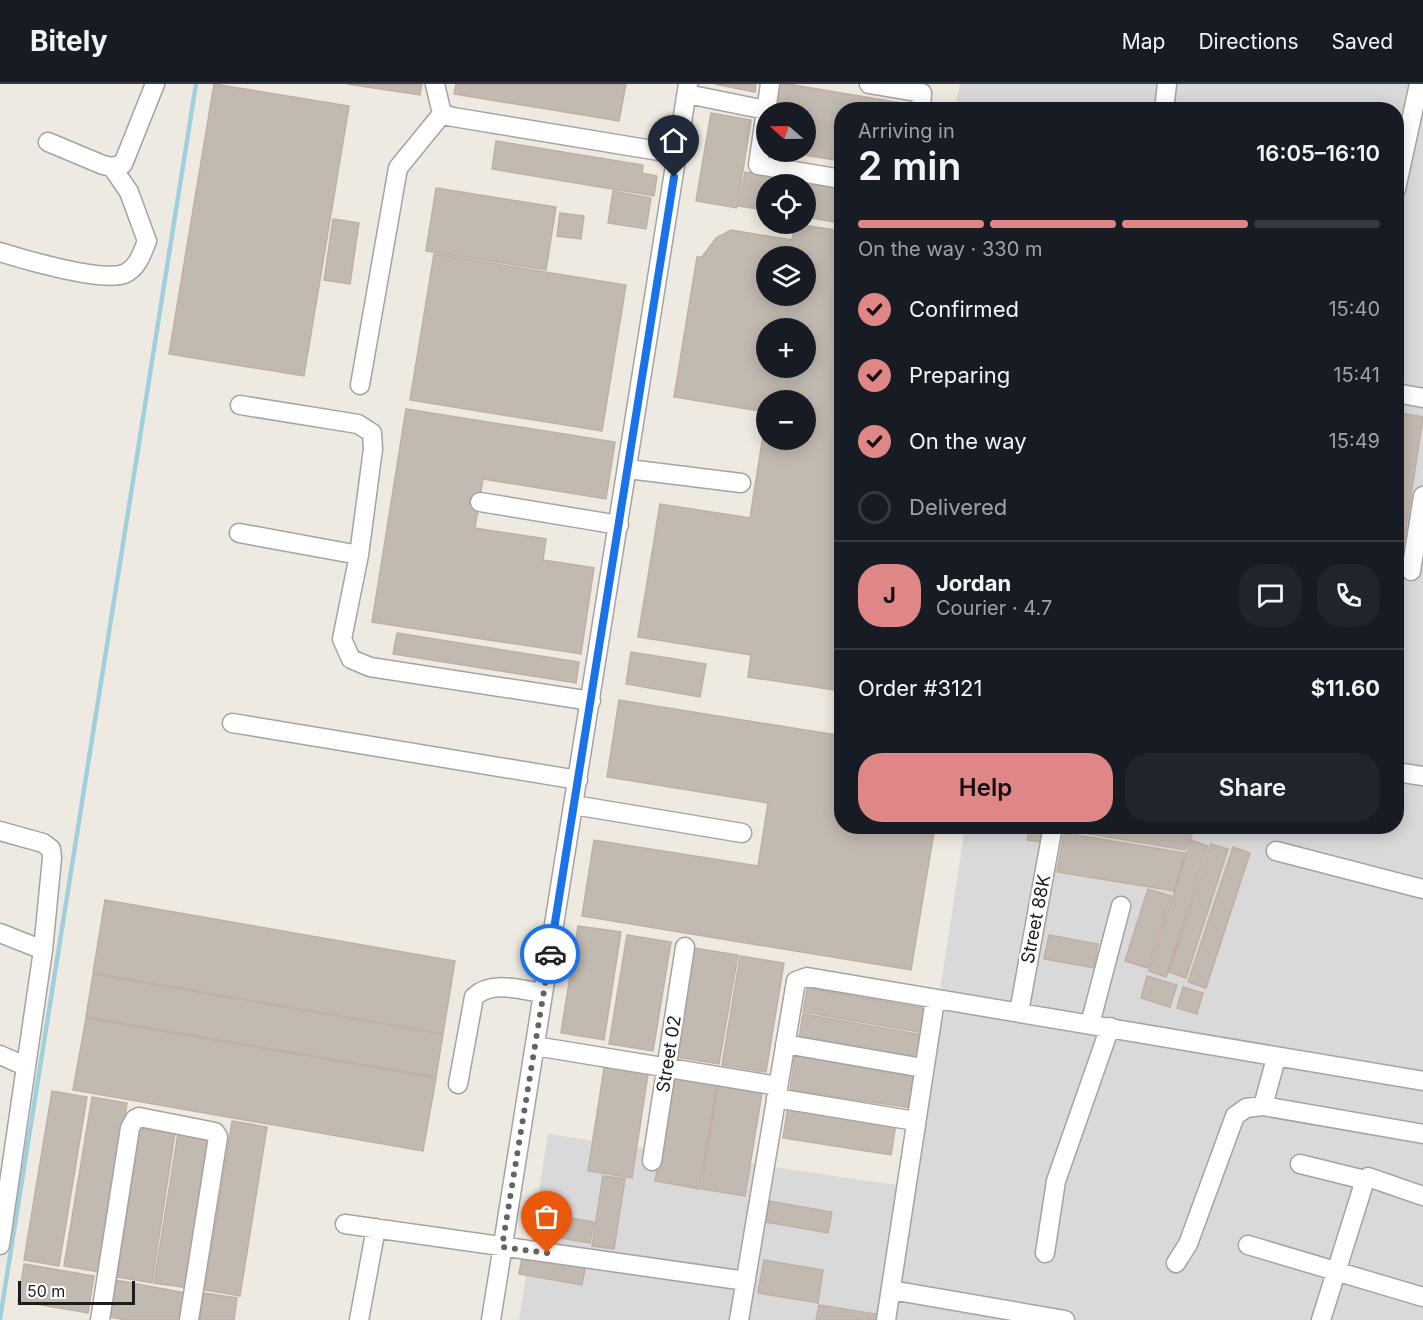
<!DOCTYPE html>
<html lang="en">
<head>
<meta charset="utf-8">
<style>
  body { margin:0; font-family:Inter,sans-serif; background:#20242c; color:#f1f3f6; height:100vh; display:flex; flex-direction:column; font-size:22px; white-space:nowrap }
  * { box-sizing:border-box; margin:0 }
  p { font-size:20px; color:#9ea1a6 }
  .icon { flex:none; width:33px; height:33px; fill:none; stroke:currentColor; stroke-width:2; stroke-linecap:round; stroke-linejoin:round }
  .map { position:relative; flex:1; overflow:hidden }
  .drawer { position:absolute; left:834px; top:18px; width:570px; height:732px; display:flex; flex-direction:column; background:#171b24; border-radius:24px; box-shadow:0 3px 15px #0003 }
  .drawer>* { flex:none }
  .needle { width:39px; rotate:290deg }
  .tools { position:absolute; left:756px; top:18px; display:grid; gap:12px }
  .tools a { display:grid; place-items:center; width:60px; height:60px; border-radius:50%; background:#171b24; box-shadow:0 3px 15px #0003; font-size:30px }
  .scale { position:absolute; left:18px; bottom:15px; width:117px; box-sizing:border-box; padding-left:6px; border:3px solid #1c1c1c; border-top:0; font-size:16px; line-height:21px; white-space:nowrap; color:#1c1c1c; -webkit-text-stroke:4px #fff; paint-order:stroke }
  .pin { position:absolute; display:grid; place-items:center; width:51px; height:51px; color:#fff; margin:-62px -26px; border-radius:50% 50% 50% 0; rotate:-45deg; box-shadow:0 0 6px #0007 }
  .pin .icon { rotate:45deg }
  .courier { position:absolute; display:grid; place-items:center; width:60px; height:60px; margin:-30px; border:4px solid #1a73e8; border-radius:50%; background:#fff; color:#222; box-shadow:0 2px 8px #0007 }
  .head em { font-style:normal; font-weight:600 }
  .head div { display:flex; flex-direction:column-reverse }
  .head { display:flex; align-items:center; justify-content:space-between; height:102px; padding:0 24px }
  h1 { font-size:39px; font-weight:600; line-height:45px }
  .bar { display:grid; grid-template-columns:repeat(4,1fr); gap:9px 6px; align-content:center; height:72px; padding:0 24px }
  .bar i { height:8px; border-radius:4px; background:#363941 }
  .bar .active { background:#df8687 }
  .bar p { grid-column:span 4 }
  .line { display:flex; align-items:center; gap:15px; padding:0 24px; border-top:2px solid #363941 }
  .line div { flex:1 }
  .round { display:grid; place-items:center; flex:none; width:63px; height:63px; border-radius:24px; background:#20242c }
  ol { padding:0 24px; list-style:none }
  li { display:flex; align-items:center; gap:18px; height:66px }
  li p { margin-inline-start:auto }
  li .icon { padding:6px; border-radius:50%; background:#df8687; color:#111; stroke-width:4 }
  li:last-child { color:#9ea1a6 }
  li i { width:33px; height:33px; border:3px solid #363941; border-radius:50% }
  .action { display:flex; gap:12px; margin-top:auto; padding:12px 24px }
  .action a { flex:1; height:69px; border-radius:24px; background:#df8687; color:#111; font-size:24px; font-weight:600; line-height:69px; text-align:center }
  .action a+a { background:#20242c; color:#f1f3f6 }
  header { display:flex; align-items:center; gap:36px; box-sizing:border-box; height:84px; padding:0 30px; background:#171b24; border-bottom:2px solid #363941 }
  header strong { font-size:28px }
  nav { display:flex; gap:33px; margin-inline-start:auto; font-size:21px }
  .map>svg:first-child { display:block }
  .residential { fill:#dad9d9 }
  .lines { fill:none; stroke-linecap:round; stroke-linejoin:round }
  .stream { stroke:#a0d0de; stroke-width:4.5 }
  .building { fill:#c2b9b1; stroke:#c0b0a3; stroke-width:1.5; fill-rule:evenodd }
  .minor-casing { stroke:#a3a3a3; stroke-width:21 }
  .minor { stroke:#fff; stroke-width:18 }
  .done { stroke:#666461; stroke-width:6; stroke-dasharray:0 10.8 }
  .route { stroke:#1a73e8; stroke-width:8 }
  .labels { text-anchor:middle; stroke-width:5; stroke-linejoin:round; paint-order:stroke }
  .street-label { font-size:18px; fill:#1c1c1c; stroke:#fff }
</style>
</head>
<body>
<header>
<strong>Bitely</strong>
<nav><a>Map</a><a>Directions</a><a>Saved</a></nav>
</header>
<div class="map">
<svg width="1423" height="1236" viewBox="0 0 1423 1236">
  <rect width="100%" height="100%" fill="#eeeae1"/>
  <!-- residential -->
  <path class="residential" d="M960,0H1423V1236H519L548,1050L910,1103L965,743L1396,742V26L955,25Z"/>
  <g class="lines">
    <!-- stream -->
    <path class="stream" d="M0,1235L196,0"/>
  </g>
  <!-- building -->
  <path class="building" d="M214,0L349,22L304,292L169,270Z
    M347,0H422L420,11Z
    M456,0H626L619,37L454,10Z
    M715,0H756L755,8Z
    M776,0H788L914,21L913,26H842V42L806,36V28H771Z
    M711,29L751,36L737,124L696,117Z
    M806,38L842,44V77L785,68H806Z
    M496,57L643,81L642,89L657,92L654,112L492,85Z
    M745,88L842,103V139L806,133V100H766V126L739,122Z
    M436,104L556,123L546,186L426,167Z
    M613,107L651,114L646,145L608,139Z
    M560,129L584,132L581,155L557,152Z
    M333,135L359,139L350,200L324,196Z
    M795,140L842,147V561L834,606L748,593L751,571L638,553L660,420L750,434L766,332V356H806V316H766V328L674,313L697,173H702L716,154L731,146L792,156ZM766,172H806V212H766ZM766,244H806V284H766Z
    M434,170L626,201L602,347L410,316Z
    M406,325L615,358L606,415L483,395L475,444L546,455L543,476L594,484L581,570L372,538Z
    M1396,328L1423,333L1402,470L1396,469Z
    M397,549L579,578L576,599L393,570Z
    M631,568L706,580L700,613L626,600Z
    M619,616L842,652V742H935L911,886L582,832L594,756L758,782L768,719L607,693Z
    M1030,742H1048L1045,759L1027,756Z
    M1067,742H1137L1192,751L1185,766L1066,746Z
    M1064,749L1185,769L1174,807L1057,788Z
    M1191,756L1208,762L1166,893L1149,887Z
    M1211,760L1228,765L1186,894L1169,888Z
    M1233,763L1250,769L1206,904L1188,898Z
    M1148,805L1171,812L1148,884L1125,877Z
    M105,816L455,877L443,950L93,889Z
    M578,842L621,848L604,956L561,949Z
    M627,851L671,858L653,967L609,960Z
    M1049,851L1098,860L1094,884L1044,875Z
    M694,864L738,871L719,980L675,973Z
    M740,872L784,879L766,988L722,981Z
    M93,890L443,950L436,993L86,933Z
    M1147,892L1177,901L1170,923L1141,914Z
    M1183,903L1203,909L1197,930L1177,924Z
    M807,904L928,925L924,949L803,928Z
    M803,930L924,951L920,974L799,954Z
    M86,934L436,994L423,1067L73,1006Z
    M795,970L916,988L911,1024L790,1006Z
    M605,978L649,984L632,1094L588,1087Z
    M674,989L718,996L699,1105L655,1097Z
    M719,996L763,1003L745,1112L701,1105Z
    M52,1007L87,1013L59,1182L24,1176Z
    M92,1013L127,1019L99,1188L64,1182Z
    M788,1022L896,1039L891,1071L783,1054Z
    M232,1037L267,1043L240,1212L205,1206Z
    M140,1044L175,1049L152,1199L117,1193Z
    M178,1049L212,1055L189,1204L154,1199Z
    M603,1092L625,1095L614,1165L592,1162Z
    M769,1117L832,1128L828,1149L765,1138Z
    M531,1127L594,1138L590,1159L528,1149Z
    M523,1168L586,1179L582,1201L519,1190Z
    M764,1176L823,1186L818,1219L758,1209Z
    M24,1180L94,1192L88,1229L18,1217Z
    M116,1196L186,1209L181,1236H126L110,1233Z
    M204,1209L237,1214L234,1236H200Z
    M819,1221L882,1231L881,1236H816Z"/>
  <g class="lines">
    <!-- minor casing -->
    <g class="minor-casing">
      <path id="minor" d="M435,0L442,30L453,33L677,70
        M770,0L758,81L842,95
        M869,0L922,9L921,26
        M687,10L766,26
        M1164,26L1167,0
        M48,58L103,81L112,83L123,80L155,0
        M1396,105L1419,0
        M0,168C25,176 101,198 124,190C138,184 142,169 147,157L129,108L112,83
        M360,301L398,84L442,30
        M1396,309L1423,314
        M240,321L358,340L372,349L373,365L359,471L342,555L351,575L370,583L591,617
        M628,385L741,399
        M480,418L619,441
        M239,449L359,471
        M1411,487L1423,412
        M232,639L578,696
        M1396,688L1423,692
        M574,721L742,749
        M0,747L43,759L51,765L52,774L43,866L0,1161
        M1276,767L1423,805
        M0,849L43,866
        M1019,928L1053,742
        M1090,940L1121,822
        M785,960L923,984
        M535,962L778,1002
        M0,971L25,982
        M458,1000L474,913C492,896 521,906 543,909
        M776,1014L915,1037
        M1263,1022L1423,1050
        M652,1077L685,863
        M1300,1080L1365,1096
        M345,1140L746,1197
        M1248,1161L1423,1213
        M1045,1169L1056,1097L1110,943
        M1176,1179L1188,1160L1235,1032L1246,1024L1263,1022L1276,974
        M891,1206L1065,1236
        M100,1236L130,1044L135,1035L139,1033L215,1048L218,1053L189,1236
        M359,1236L376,1144
        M491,1236L688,0
        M739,1236L796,897L807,893L1423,997
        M886,1236L935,916
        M1321,1236L1365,1096L1368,1093L1423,1112"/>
    </g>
    <!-- minor -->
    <use href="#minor" class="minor"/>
  </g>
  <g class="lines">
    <!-- done -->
    <path class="done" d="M547,1169L502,1163L550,870"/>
    <!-- route -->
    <path class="route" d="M550,870L674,93"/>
  </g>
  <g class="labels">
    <!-- street labels -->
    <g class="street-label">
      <text transform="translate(1036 835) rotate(-79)" y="6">Street 88K</text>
      <text transform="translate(669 970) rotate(-81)" y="6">Street 02</text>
    </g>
  </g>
</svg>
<div class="tools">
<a><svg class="needle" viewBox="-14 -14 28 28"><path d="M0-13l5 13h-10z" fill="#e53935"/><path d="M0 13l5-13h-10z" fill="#9ea1a6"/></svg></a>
<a><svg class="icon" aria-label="locate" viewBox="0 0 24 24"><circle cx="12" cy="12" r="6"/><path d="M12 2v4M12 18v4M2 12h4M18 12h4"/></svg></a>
<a><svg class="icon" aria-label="layers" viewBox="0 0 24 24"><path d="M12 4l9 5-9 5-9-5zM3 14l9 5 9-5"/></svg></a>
<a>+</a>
<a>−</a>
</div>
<div class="scale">50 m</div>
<div class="pin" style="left:547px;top:1169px;background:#ea580c"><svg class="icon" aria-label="bag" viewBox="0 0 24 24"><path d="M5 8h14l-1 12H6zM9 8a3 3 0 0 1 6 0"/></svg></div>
<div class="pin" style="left:674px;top:93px;background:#1f2937"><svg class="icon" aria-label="home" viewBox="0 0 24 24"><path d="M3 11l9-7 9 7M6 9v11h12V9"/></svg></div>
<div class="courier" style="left:550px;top:870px"><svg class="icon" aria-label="car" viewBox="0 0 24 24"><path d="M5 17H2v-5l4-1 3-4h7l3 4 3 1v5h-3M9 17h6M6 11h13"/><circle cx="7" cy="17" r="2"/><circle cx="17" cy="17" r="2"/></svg></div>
<section class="drawer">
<div class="head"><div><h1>2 min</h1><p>Arriving in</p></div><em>16:05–16:10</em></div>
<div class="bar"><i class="active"></i><i class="active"></i><i class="active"></i><i></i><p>On the way · 330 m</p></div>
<ol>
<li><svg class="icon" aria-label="check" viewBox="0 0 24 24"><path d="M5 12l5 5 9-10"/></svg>Confirmed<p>15:40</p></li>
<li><svg class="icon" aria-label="check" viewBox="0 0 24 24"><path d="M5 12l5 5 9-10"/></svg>Preparing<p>15:41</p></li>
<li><svg class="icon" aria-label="check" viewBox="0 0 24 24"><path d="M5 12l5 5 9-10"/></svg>On the way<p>15:49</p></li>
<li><i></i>Delivered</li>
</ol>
<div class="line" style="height:108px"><b class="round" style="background:#df8687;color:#111">J</b><div><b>Jordan</b><p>Courier · 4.7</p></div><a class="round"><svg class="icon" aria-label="chat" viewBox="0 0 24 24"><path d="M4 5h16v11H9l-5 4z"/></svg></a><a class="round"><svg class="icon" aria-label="phone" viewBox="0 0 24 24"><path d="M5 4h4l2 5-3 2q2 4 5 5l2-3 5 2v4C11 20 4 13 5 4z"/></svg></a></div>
<div class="line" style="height:78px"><div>Order #3121</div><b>$11.60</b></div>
<div class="action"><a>Help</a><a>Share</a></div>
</section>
</div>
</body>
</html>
